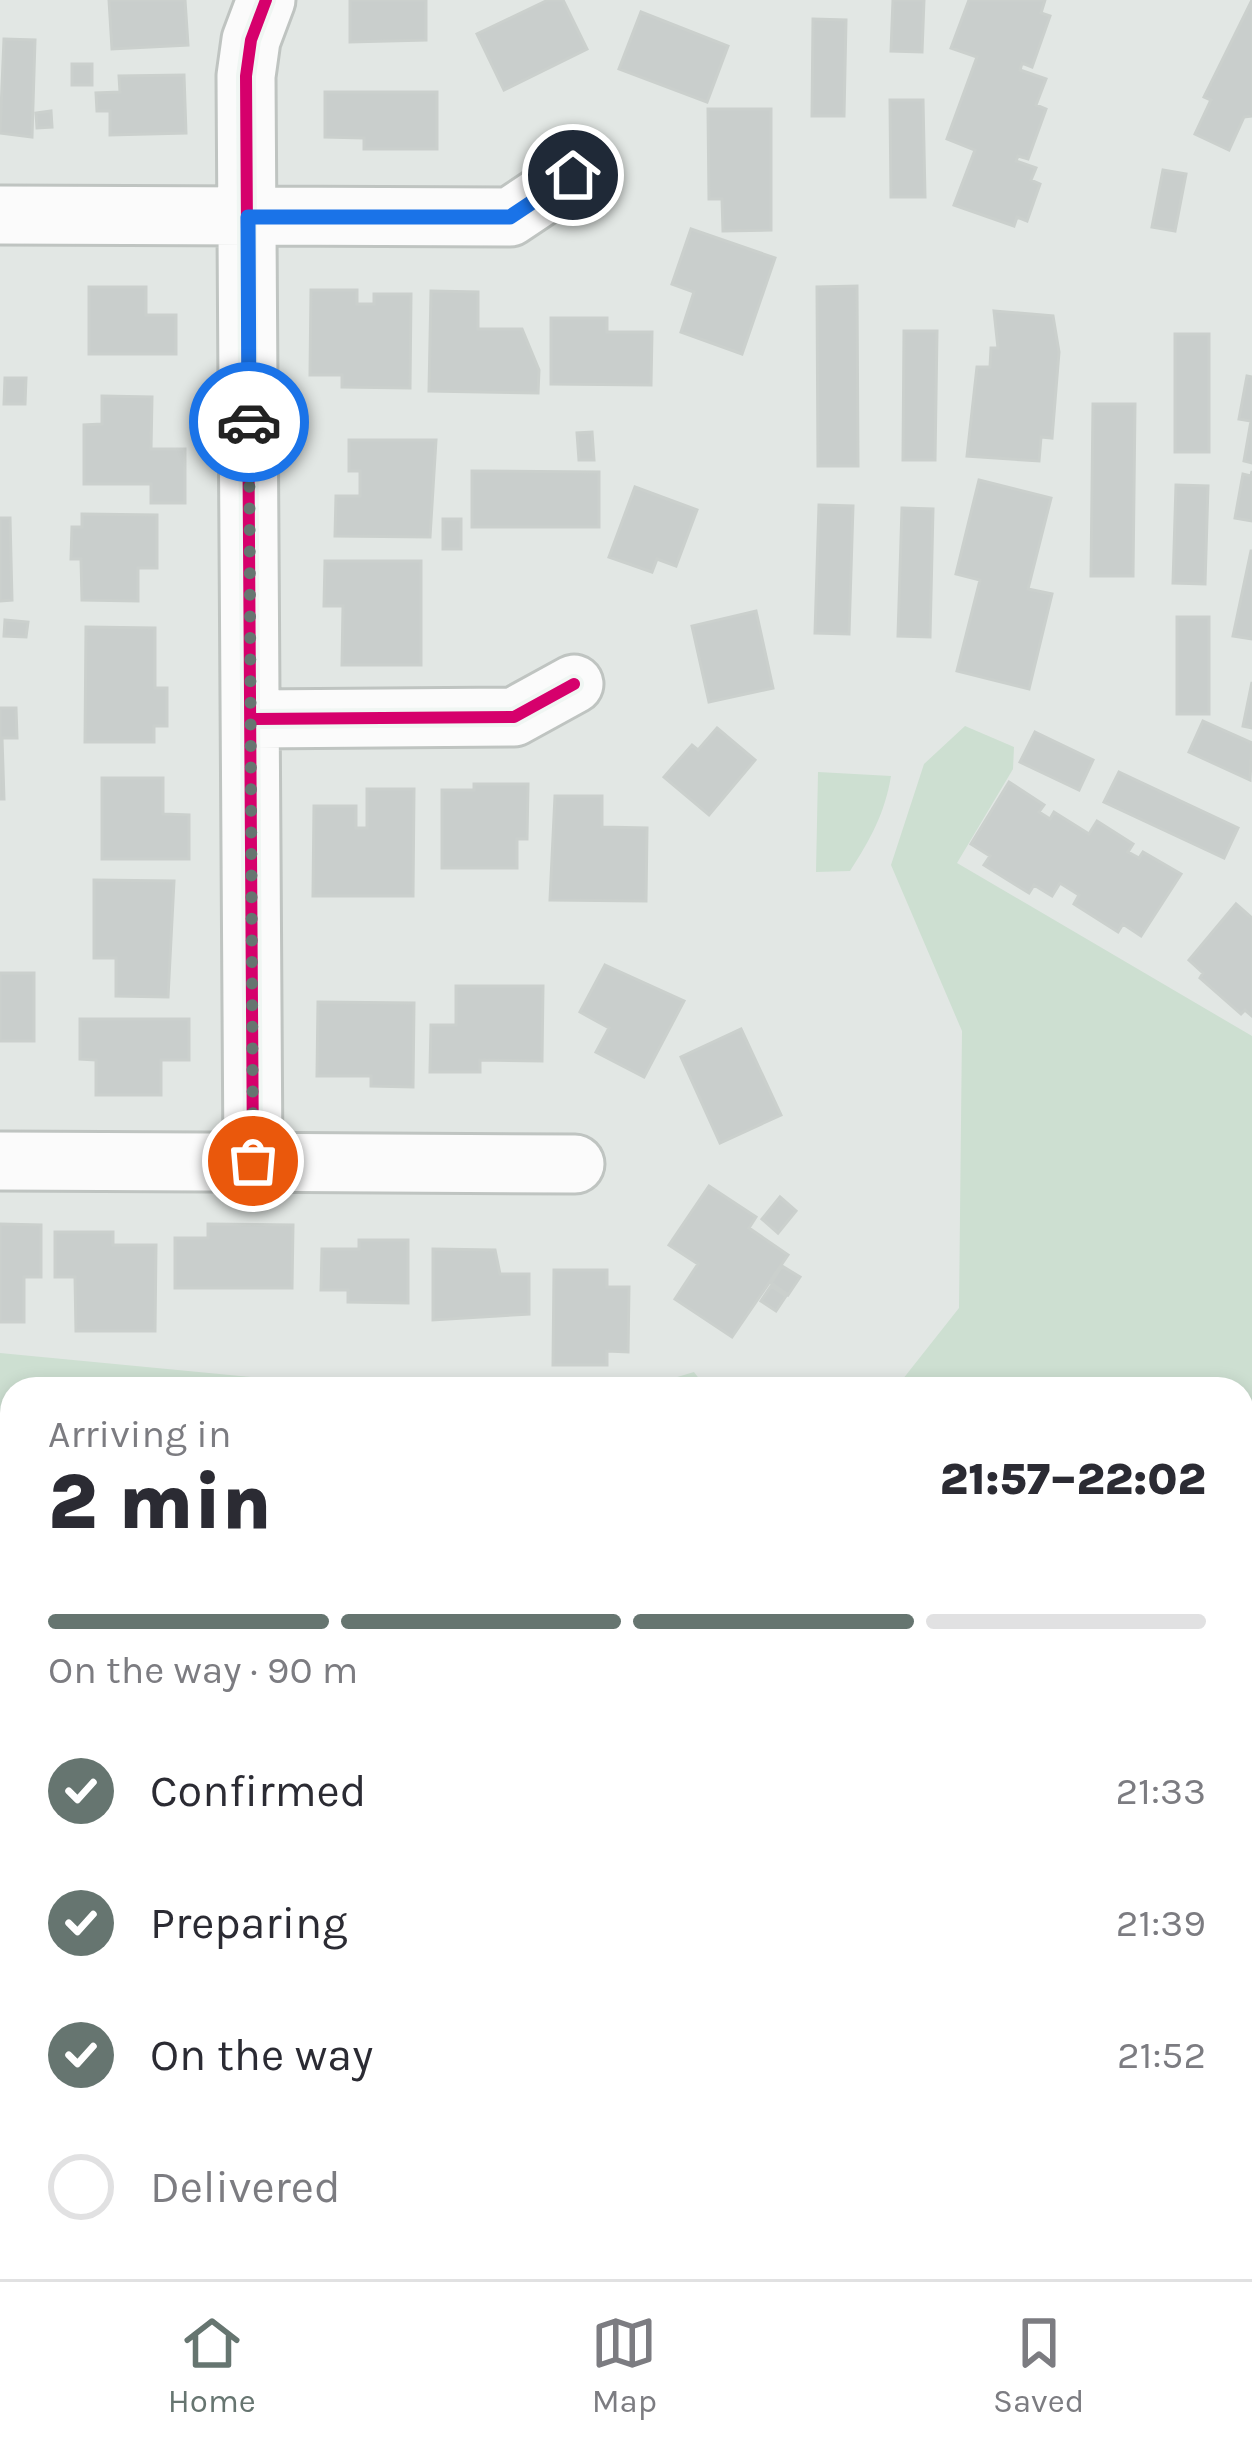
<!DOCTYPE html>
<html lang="en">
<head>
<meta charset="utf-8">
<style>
  body { margin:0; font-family:Karla,sans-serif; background:#f2f2f3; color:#2b2b33; height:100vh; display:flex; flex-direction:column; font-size:45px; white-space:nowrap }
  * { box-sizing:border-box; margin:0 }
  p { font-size:39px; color:#7c7c81 }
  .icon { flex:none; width:66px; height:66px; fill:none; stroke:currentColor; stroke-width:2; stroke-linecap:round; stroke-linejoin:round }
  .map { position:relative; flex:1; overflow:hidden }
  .sheet { position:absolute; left:0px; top:1377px; width:1254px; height:903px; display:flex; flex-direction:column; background:#fff; border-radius:36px 36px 0 0; box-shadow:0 6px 18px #0003 }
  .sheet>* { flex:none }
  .pin { position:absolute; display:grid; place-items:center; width:102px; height:102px; color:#fff; margin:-51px; border:6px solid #fff; border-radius:50%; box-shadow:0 3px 12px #0007 }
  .courier { position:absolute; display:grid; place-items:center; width:120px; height:120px; margin:-60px; border:9px solid #1a73e8; border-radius:50%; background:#fff; color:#222; box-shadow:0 3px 15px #0007 }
  .summary em { font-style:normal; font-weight:800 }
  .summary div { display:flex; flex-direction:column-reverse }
  .summary { display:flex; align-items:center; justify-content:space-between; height:204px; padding:0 48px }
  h1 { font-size:78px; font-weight:800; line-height:90px }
  .bar { display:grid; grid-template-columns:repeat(4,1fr); gap:18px 12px; align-content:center; height:144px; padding:0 48px }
  .bar i { height:15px; border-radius:9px; background:#e1e1e2 }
  .bar .selected { background:#667570 }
  .bar p { grid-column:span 4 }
  ol { padding:0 48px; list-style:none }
  li { display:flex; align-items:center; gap:36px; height:132px }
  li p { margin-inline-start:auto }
  li .icon { padding:12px; border-radius:50%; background:#667570; color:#fff; stroke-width:4 }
  li:last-child { color:#7c7c81 }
  li i { width:66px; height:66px; border:6px solid #e1e1e2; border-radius:50% }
  .tabs { display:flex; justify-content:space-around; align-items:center; height:168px; border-top:3px solid #e1e1e2; background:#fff; font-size:33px; color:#7c7c81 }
  .tabs a { display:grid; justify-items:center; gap:6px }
  .tabs .selected { color:#667570 }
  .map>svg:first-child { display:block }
  .built { fill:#d0d8d4 }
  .green { fill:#cddfd1 }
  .building { fill:#c9cecc; stroke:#cbd0cd; stroke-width:3 }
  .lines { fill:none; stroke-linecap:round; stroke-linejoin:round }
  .minor-casing { stroke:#bfc4c1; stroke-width:63 }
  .minor { stroke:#fbfbfb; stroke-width:57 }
  .cycleway-casing { stroke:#f0f6f3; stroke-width:20 }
  .cycleway { stroke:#d6006c; stroke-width:12 }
  .done { stroke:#667570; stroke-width:12; stroke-dasharray:0 21.6 }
  .route { stroke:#1a73e8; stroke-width:15 }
</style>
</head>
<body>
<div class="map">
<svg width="1252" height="2279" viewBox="0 0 1252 2279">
  <rect width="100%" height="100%" fill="#e2e7e4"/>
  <!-- built -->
  <path class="built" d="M1242,1710H1252V2279H0V1747H12V2268H1242Z"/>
  <!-- green -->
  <path class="green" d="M965,726L1014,747L1013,769L957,863L1252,1036V1795L1242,1823V1389H895L959,1308L962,1031L891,865L924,764Z
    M818,772L891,776C885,813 870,840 850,871L816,872Z
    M0,1353L281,1380L286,1389H12V1743H0Z
    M694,1372L707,1389H637Z
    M41,2268H500L41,2279Z"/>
  <!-- building -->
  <path class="building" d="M109,0H185L188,45L112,49Z
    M350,0H426V40L350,42Z
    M548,0H563L587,49L504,90L477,34Z
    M893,0H924L922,52L891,51Z
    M969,0H1045L1041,13L1050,16L1032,67L1022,63L1020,70L1046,79L1036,105L1046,109L1028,159L1018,156L1016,161L1036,168L1031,180L1040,184L1027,221L1017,217L1014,226L954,205L975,150L947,139L977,57L951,48Z
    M1252,0V116L1244,117L1229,150L1195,134L1211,100L1204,97Z
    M641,12L728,46L707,102L619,69Z
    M813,19L846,20L844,116H812Z
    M4,39L35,40L32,137L0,133Z
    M72,64H92V85H72Z
    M184,75L186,133L110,135V111H97L96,93L120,92L119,76Z
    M325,92H437V149H364V138L325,137Z
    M890,100H923L925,197H891Z
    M708,109H771V230L723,231L722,199H709Z
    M51,111L52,127L37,128L36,113Z
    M1163,170L1186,174L1175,231L1152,227Z
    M691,229L775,258L742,354L681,332L694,292L672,284Z
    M857,286L858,466H818L817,287Z
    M89,287H146V315H176V354H89Z
    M311,290H357V304H374V294H411L410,388L342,387V375H310Z
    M431,291L478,292V329H522L539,370L538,393L429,391Z
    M994,311L1053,316L1059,352L1052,438L1041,437L1039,461L967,456L977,367H990L991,348H998Z
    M551,318H607V332H652L651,385L551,384Z
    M904,331H937L935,460H903Z
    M1175,334H1209V452H1175Z
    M1247,376L1252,377V463L1244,461L1251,421L1239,419Z
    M5,378H26L25,404H4Z
    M102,396L152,397L151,449H185V503H151V484H84V425L102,424Z
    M1093,404H1135L1133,576H1091Z
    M592,432L594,460H579L577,433Z
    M349,440H436L430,537L335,536L336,496H360V471H349Z
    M472,471L599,472V527H472Z
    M1252,471V521L1235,518L1243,474L1251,476Z
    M979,480L1051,498L1028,589L1052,594L1029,689L957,671L980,580L956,574Z
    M1176,485L1208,486L1205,584L1173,583Z
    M635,487L697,510L676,566L657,559L652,572L609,557Z
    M819,505L853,506L849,634L815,633Z
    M902,508L933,509L930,637L898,636Z
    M82,514L157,515V568H138V601L82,600L81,559H71L72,527H82Z
    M0,518H10L12,600L0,601Z
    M443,519H461V549H443Z
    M1251,551H1252V639L1233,636Z
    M325,561H421V665H342L343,606H324Z
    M756,611L773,688L709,702L692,626Z
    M1177,617H1209V714H1177Z
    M5,620L28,622L26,637L4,636Z
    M86,627L155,628V688H167V726H154V742H85Z
    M1252,682V728L1243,726Z
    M0,708H16L17,738H2L4,799H0Z
    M1203,721L1252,743L1250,780L1189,752Z
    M717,728L755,760L709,815L664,777L692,745L698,750Z
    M1035,732L1093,760L1079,790L1020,762Z
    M1119,772L1238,828L1224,858L1104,802Z
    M102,778H163V814L189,815V859H102Z
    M1009,782L1044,805L1039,812L1050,819L1054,812L1089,834L1097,821L1133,844L1128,852L1139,858L1143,852L1181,874L1141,936L1123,924L1118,932L1074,904L1079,895L1060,883L1052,896L1034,885L1029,893L984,865L990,856L971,844Z
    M474,784H528L527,839H517V868H442V790H474Z
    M367,789H414L413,896H313L314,806H356V828H367Z
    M555,796H602V827L647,828L646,901L550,900Z
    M94,880L174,881L168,997L116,996V958H94Z
    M1236,904L1252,918V1016L1245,1010L1241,1014L1200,978L1203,973L1189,960Z
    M605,965L684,1001L644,1077L596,1052L609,1028L580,1012Z
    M0,973H34V1041H0Z
    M456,986H543L542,1061L480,1060V1072H430L431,1025H456Z
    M318,1002L414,1003L413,1087L371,1086V1076H317Z
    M80,1019H189V1060H161V1095H96V1060L80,1059Z
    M741,1029L781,1115L720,1143L681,1057Z
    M709,1186L756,1217L749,1228L788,1255L732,1337L675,1299L698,1264L669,1245Z
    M780,1197L796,1211L778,1233L762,1219Z
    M0,1224L41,1225V1277H24V1322H0Z
    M208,1224L293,1225L292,1288H175V1238H208Z
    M55,1232H113V1245H156L155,1331H76L75,1277H55Z
    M359,1240H408V1303L348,1302V1290H321L322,1249H359Z
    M433,1249L495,1250L500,1274H529V1314L433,1320Z
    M782,1266L800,1277L788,1295L771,1283Z
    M554,1270H607V1287H629L628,1352L607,1351V1365H553Z
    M771,1286L786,1296L776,1311L761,1301Z
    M474,2268H599V2279H474Z
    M935,2268H977V2279H935Z
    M268,2269L470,2271V2279H267Z"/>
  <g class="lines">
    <!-- minor casing -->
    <g class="minor-casing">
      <path id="minor" d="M0,215L510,217L573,175
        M251,719L514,717L574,684
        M0,1161L575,1164
        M253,1161L246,76L251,40L266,0"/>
    </g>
    <!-- minor -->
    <use href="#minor" class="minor"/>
    <!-- cycleway casing -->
    <g class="cycleway-casing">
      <path id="cycleway" d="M251,719L514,717L574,684
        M253,1161L246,76L251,40L266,0"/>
    </g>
    <!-- cycleway -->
    <use href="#cycleway" class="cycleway"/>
  </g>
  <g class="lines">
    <!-- done -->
    <path class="done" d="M249,422L253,1161"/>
    <!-- route -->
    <path class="route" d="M249,422L248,217H510L573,175"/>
  </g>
</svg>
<div class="pin" style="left:253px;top:1161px;background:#ea580c"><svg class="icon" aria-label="bag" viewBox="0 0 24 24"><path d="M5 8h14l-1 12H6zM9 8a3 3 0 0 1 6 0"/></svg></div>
<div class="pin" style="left:573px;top:175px;background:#1f2937"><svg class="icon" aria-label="home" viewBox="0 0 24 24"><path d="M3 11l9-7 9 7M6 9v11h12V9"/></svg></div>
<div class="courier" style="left:249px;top:422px"><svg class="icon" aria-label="car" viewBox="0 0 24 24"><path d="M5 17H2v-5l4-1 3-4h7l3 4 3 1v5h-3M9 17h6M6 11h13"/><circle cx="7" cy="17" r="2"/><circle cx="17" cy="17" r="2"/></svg></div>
<section class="sheet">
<div class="summary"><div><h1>2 min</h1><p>Arriving in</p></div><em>21:57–22:02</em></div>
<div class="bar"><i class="selected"></i><i class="selected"></i><i class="selected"></i><i></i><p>On the way · 90 m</p></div>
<ol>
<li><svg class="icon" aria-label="check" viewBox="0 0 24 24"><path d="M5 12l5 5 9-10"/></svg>Confirmed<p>21:33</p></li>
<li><svg class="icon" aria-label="check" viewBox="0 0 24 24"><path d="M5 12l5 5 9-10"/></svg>Preparing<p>21:39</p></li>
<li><svg class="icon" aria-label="check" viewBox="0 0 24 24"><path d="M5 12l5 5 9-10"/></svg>On the way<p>21:52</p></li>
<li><i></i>Delivered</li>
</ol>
</section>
</div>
<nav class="tabs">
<a class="selected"><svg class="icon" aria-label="home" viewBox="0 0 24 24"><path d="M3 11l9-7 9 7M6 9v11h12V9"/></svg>Home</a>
<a><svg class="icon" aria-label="map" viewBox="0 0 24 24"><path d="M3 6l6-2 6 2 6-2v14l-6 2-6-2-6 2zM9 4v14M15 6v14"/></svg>Map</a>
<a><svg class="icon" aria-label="saved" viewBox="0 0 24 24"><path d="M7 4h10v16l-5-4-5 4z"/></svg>Saved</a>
</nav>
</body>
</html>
